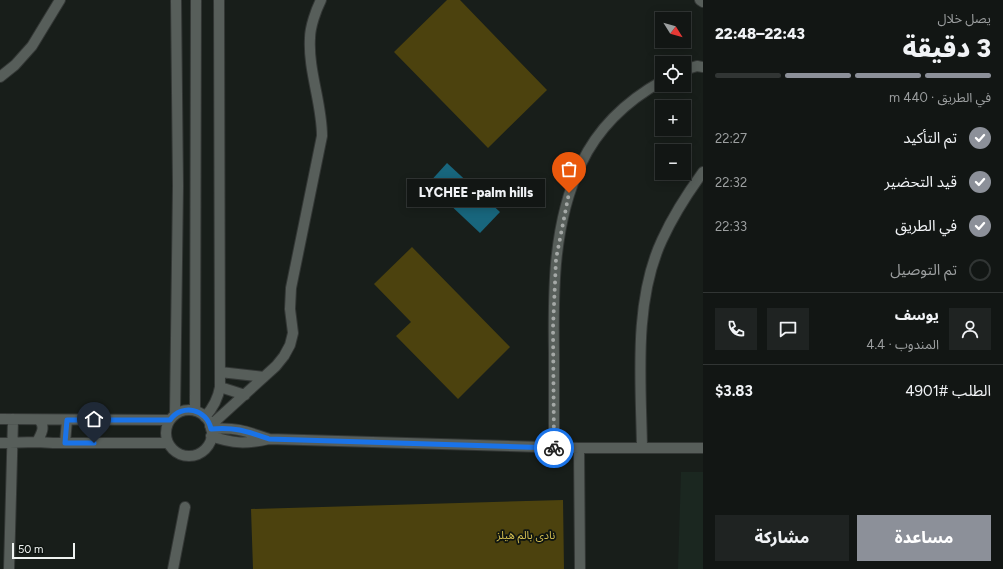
<!DOCTYPE html>
<html lang="ar">
<head>
<meta charset="utf-8">
<style>
  body { margin:0; font-family:Figtree,"Noto Sans Arabic",sans-serif; background:#1f2322; color:#f1f3f6; direction:rtl; height:100vh; display:flex; flex-direction:column; font-size:15px; white-space:nowrap }
  * { box-sizing:border-box; margin:0 }
  p { font-size:13px; color:#9c9fa0 }
  .icon { flex:none; width:22px; height:22px; fill:none; stroke:currentColor; stroke-width:2; stroke-linecap:round; stroke-linejoin:round }
  .map { position:relative; flex:1; overflow:hidden; direction:ltr }
  .side { display:flex; flex-direction:column; background:#121614; width:300px }
  .side>* { flex:none }
  .needle { width:26px; rotate:127deg }
  .fabs { position:absolute; left:655px; top:12px; display:grid; gap:8px }
  .fabs a { display:grid; place-items:center; width:36px; height:36px; border-radius:0px; background:#121614; box-shadow:0 2px 10px #0003,0 0 0 1px #313534; font-size:20px }
  .scale { position:absolute; left:12px; bottom:10px; width:63px; box-sizing:border-box; padding-left:4px; border:2px solid #eff3f1; border-top:0; font-size:11px; line-height:14px; white-space:nowrap; color:#eff3f1; -webkit-text-stroke:3px #0f1511; paint-order:stroke }
  .pin { position:absolute; display:grid; place-items:center; width:34px; height:34px; color:#fff; margin:-41px -17px; border-radius:50% 50% 50% 0; rotate:-45deg; box-shadow:0 0 4px #0007 }
  .pin .icon { rotate:45deg }
  .courier { position:absolute; display:grid; place-items:center; width:40px; height:40px; margin:-20px; border:3px solid #1a73e8; border-radius:50%; background:#fff; color:#222; box-shadow:0 1px 5px #0007 }
  .bubble { position:absolute; height:28px; border-radius:0px; background:#121614; box-shadow:0 2px 10px #0003,0 0 0 1px #313534; font-size:13px; font-weight:800; line-height:28px; text-align:center; direction:rtl }
  .summary em { font-style:normal; font-weight:800 }
  .summary div { display:flex; flex-direction:column-reverse }
  .summary { display:flex; align-items:center; justify-content:space-between; height:68px; padding:0 12px }
  h1 { font-size:26px; font-weight:800; line-height:30px }
  .bar { display:grid; grid-template-columns:repeat(4,1fr); gap:6px 4px; align-content:center; height:48px; padding:0 12px }
  .bar i { height:5px; border-radius:3px; background:#313534 }
  .bar .selected { background:#8c9099 }
  .bar p { grid-column:span 4 }
  .line { display:flex; align-items:center; gap:10px; padding:0 12px; border-top:1px solid #313534 }
  .line div { flex:1 }
  .round { display:grid; place-items:center; flex:none; width:42px; height:42px; border-radius:0px; background:#1f2322 }
  ol { padding:0 12px; list-style:none }
  li { display:flex; align-items:center; gap:12px; height:44px }
  li p { margin-inline-start:auto }
  li .icon { padding:4px; border-radius:50%; background:#8c9099; color:#fff; stroke-width:4 }
  li:last-child { color:#9c9fa0 }
  li i { width:22px; height:22px; border:2px solid #313534; border-radius:50% }
  .action { display:flex; gap:8px; margin-top:auto; padding:8px 12px }
  .action a { flex:1; height:46px; border-radius:0px; background:#8c9099; color:#fff; font-size:16px; font-weight:800; line-height:46px; text-align:center }
  .action a+a { background:#1f2322; color:#f1f3f6 }
  main { display:flex; flex:1; min-height:0 }
  .map>svg:first-child { display:block }
  .built { fill:#1b2720 }
  .green { fill:#4c420e }
  .water { fill:#18667d }
  .lines { fill:none; stroke-linecap:round; stroke-linejoin:round }
  .minor-casing { stroke:#333735; stroke-width:12 }
  .minor { stroke:#575e5a; stroke-width:10 }
  .done { stroke:#a4a8a6; stroke-width:4; stroke-dasharray:0 7.2 }
  .route { stroke:#1a73e8; stroke-width:5 }
  .labels { text-anchor:middle; stroke-width:3.5; stroke-linejoin:round; paint-order:stroke }
  .park-label { font-size:11px; fill:#d4be51; stroke:#0f1511 }
</style>
</head>
<body>
<main>
<section class="side">
<div class="summary"><div><h1>3 دقيقة</h1><p>يصل خلال</p></div><em>22:43–22:48</em></div>
<div class="bar"><i class="selected"></i><i class="selected"></i><i class="selected"></i><i></i><p>في الطريق · 440 m</p></div>
<ol>
<li><svg class="icon" aria-label="check" viewBox="0 0 24 24"><path d="M5 12l5 5 9-10"/></svg>تم التأكيد<p>22:27</p></li>
<li><svg class="icon" aria-label="check" viewBox="0 0 24 24"><path d="M5 12l5 5 9-10"/></svg>قيد التحضير<p>22:32</p></li>
<li><svg class="icon" aria-label="check" viewBox="0 0 24 24"><path d="M5 12l5 5 9-10"/></svg>في الطريق<p>22:33</p></li>
<li><i></i>تم التوصيل</li>
</ol>
<div class="line" style="height:72px"><a class="round"><svg class="icon" aria-label="person" viewBox="0 0 24 24"><circle cx="12" cy="8" r="4"/><path d="M4 21q1-7 8-7t8 7"/></svg></a><div><b>يوسف</b><p>المندوب · 4.4</p></div><a class="round"><svg class="icon" aria-label="chat" viewBox="0 0 24 24"><path d="M4 5h16v11H9l-5 4z"/></svg></a><a class="round"><svg class="icon" aria-label="phone" viewBox="0 0 24 24"><path d="M5 4h4l2 5-3 2q2 4 5 5l2-3 5 2v4C11 20 4 13 5 4z"/></svg></a></div>
<div class="line" style="height:52px"><div>الطلب #4901</div><b>$3.83</b></div>
<div class="action"><a>مساعدة</a><a>مشاركة</a></div>
</section>
<div class="map">
<svg width="703" height="569" viewBox="0 0 703 569">
  <rect width="100%" height="100%" fill="#181e1a"/>
  <!-- built -->
  <path class="built" d="M681,472H703V569H678Z"/>
  <!-- green -->
  <path class="green" d="M447,0H460L547,90L488,148L394,52Z
    M412,247L510,347L458,399L396,336L411,322L374,284Z
    M563,500L564,569H253L251,509Z"/>
  <!-- water -->
  <path class="water" d="M447,163L500,212L480,233L428,184Z"/>
  <g class="lines">
    <!-- minor casing -->
    <g class="minor-casing">
      <path id="minor" d="M700,0L703,2
        M684,70L697,66L703,67
        M0,77L15,65L32,46L60,0
        M220,372L264,377
        M220,387L245,395
        M166 433a23 23 0 1 1 46 0a23 23 0 1 1-46 0Z
        M195,411L196,0
        M175,414L178,186L176,0
        M205,417C213,408 218,399 220,387L219,0
        M0,419L170,420
        M210,426L276,366L284,356L290,345L293,333L290,309L291,288L322,136C322,103 308,71 310,38C310,27 316,10 321,0
        M211,429C236,427 246,431 269,439
        M211,436C234,444 246,444 269,439L579,448H703
        M37,442C41,434 46,427 39,420
        M0,443L37,442L53,443H168
        M65,443L67,420
        M554,448C554,416 554,385 554,354C553,290 553,223 581,164C598,128 628,100 662,81
        M579,448L580,569
        M642,448C641,382 633,302 662,240C673,216 687,194 703,172
        M9,569L13,419
        M173,569L185,507"/>
    </g>
    <!-- minor -->
    <use href="#minor" class="minor"/>
  </g>
  <g class="lines">
    <!-- done -->
    <path class="done" d="M554,448L553,327L555,283L556,259L569,193"/>
    <!-- route -->
    <path class="route" d="M94,443H65L67,420H170C182,403 207,409 211,429C236,427 246,431 269,439L554,448"/>
  </g>
  <g class="labels">
    <!-- park labels -->
    <g class="park-label">
      <text x="526" y="539">نادى بالم هيلز</text>
    </g>
  </g>
</svg>
<div class="fabs">
<a><svg class="needle" viewBox="-14 -14 28 28"><path d="M0-13l5 13h-10z" fill="#e53935"/><path d="M0 13l5-13h-10z" fill="#9c9fa0"/></svg></a>
<a><svg class="icon" aria-label="locate" viewBox="0 0 24 24"><circle cx="12" cy="12" r="6"/><path d="M12 2v4M12 18v4M2 12h4M18 12h4"/></svg></a>
<a>+</a>
<a>−</a>
</div>
<div class="scale">50 m</div>
<div class="pin" style="left:569px;top:193px;background:#ea580c"><svg class="icon" aria-label="bag" viewBox="0 0 24 24"><path d="M5 8h14l-1 12H6zM9 8a3 3 0 0 1 6 0"/></svg></div>
<div class="pin" style="left:94px;top:443px;background:#1f2937"><svg class="icon" aria-label="home" viewBox="0 0 24 24"><path d="M3 11l9-7 9 7M6 9v11h12V9"/></svg></div>
<div class="courier" style="left:554px;top:448px"><svg class="icon" aria-label="bike" viewBox="0 0 24 24"><circle cx="6" cy="16" r="4"/><circle cx="18" cy="16" r="4"/><path d="M6 16l4-8h5l3 8M10 8l3 8H6M13 5h3"/></svg></div>
<div class="bubble" style="left:407px;top:179px;width:138px">LYCHEE -palm hills</div>
</div>
</main>
</body>
</html>
